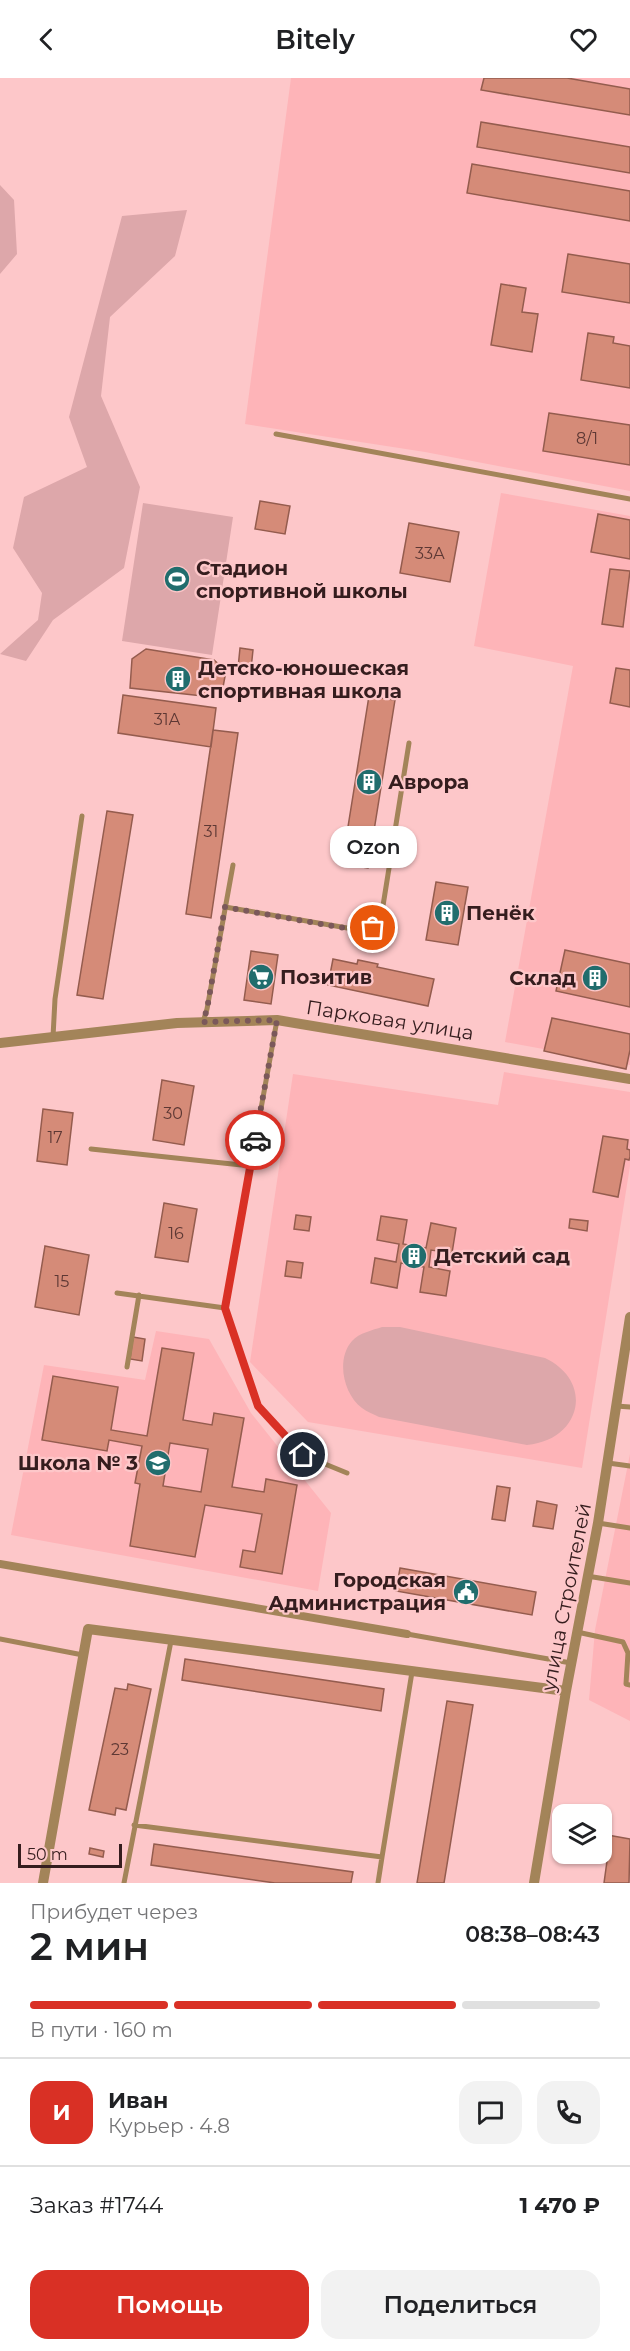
<!DOCTYPE html>
<html lang="ru">
<head>
<meta charset="utf-8">
<style>
  body { margin:0; font-family:Montserrat,sans-serif; background:#f2f2f2; color:#202124; height:100vh; display:flex; flex-direction:column; font-size:22px; white-space:nowrap }
  * { box-sizing:border-box; margin:0 }
  p { font-size:20px; color:#757577 }
  .icon { flex:none; width:33px; height:33px; fill:none; stroke:currentColor; stroke-width:2; stroke-linecap:round; stroke-linejoin:round }
  .map { position:relative; height:1805px; overflow:hidden }
  .drawer { display:flex; flex-direction:column; background:#fff; flex:1 }
  .drawer>* { flex:none }
  .buttons { position:absolute; left:552px; top:1726px; display:grid; gap:12px }
  .buttons a { display:grid; place-items:center; width:60px; height:60px; border-radius:12px; background:#fff; box-shadow:0 2px 4px #0004; font-size:30px }
  .scale { position:absolute; left:18px; bottom:15px; width:104px; box-sizing:border-box; padding-left:6px; border:3px solid #351d1e; border-top:0; font-size:16px; line-height:21px; white-space:nowrap; color:#351d1e; -webkit-text-stroke:4px #fdc7c9; paint-order:stroke }
  .pin { position:absolute; display:grid; place-items:center; width:51px; height:51px; color:#fff; margin:-26px; border:3px solid #fff; border-radius:50%; box-shadow:0 2px 6px #0007 }
  .courier { position:absolute; display:grid; place-items:center; width:60px; height:60px; margin:-30px; border:4px solid #d93025; border-radius:50%; background:#fff; color:#222; box-shadow:0 2px 8px #0007 }
  .bubble { position:absolute; height:42px; border-radius:18px; background:#fff; box-shadow:0 2px 4px #0004; font-size:20px; font-weight:600; line-height:42px; text-align:center }
  .headline em { font-style:normal; font-weight:600 }
  .headline div { display:flex; flex-direction:column-reverse }
  .headline { display:flex; align-items:center; justify-content:space-between; height:102px; padding:0 30px }
  h1 { font-size:39px; font-weight:600; line-height:45px }
  .bar { display:grid; grid-template-columns:repeat(4,1fr); gap:9px 6px; align-content:center; height:72px; padding:0 30px }
  .bar i { height:8px; border-radius:4px; background:#e0e0e0 }
  .bar .selected { background:#d93025 }
  .bar p { grid-column:span 4 }
  .line { display:flex; align-items:center; gap:15px; padding:0 30px; border-top:2px solid #e0e0e0 }
  .line div { flex:1 }
  .round { display:grid; place-items:center; flex:none; width:63px; height:63px; border-radius:18px; background:#f2f2f2 }
  .button { display:flex; gap:12px; margin-top:auto; padding:12px 30px }
  .button a { flex:1; height:69px; border-radius:18px; background:#d93025; color:#fff; font-size:24px; font-weight:600; line-height:69px; text-align:center }
  .button a+a { background:#f2f2f2; color:#202124 }
  header { display:flex; justify-content:space-between; align-items:center; height:78px; padding:0 30px; background:#fff; font-size:27px; font-weight:600 }
  .map>svg:first-child { display:block }
  .built { fill:#feb4b8 }
  .green { fill:#dda7aa }
  .building { fill:#d58b78; stroke:#945c4e; stroke-width:1.5; fill-rule:evenodd }
  .lines { fill:none; stroke-linecap:round; stroke-linejoin:round }
  .service { stroke:#a38459; stroke-width:5 }
  .pedestrian { stroke:#a38459; stroke-width:8 }
  .minor { stroke:#a38459; stroke-width:10 }
  .done { stroke:#7b585a; stroke-width:6; stroke-dasharray:0 10.8 }
  .route { stroke:#d93025; stroke-width:8 }
  .labels { text-anchor:middle; stroke-width:4.5; stroke-linejoin:round; paint-order:stroke }
  .number-label { font-size:16px; fill:#5d3834 }
  .poi-label { font-size:20px; font-weight:bold; fill:#351d1e; stroke:#fdc7c9; text-anchor:start }
  .street-label { font-size:20px; fill:#351d1e; stroke:#fdc7c9 }
</style>
</head>
<body>
<header><svg class="icon" aria-label="back" viewBox="0 0 24 24"><path d="M15 5l-7 7 7 7"/></svg>Bitely<svg class="icon" aria-label="heart" viewBox="0 0 24 24"><path d="M12 20l-8-8c-3-5 5-10 8-4 3-6 11-1 8 4z"/></svg></header>
<div class="map">
<svg width="630" height="1805" viewBox="0 0 630 1805">
  <rect width="100%" height="100%" fill="#fdc7c9"/>
  <!-- built -->
  <path class="built" d="M291,0H630V413L425,374L245,346Z
    M501,415L630,438V987L505,964L573,588L474,568Z
    M504,994L630,1014V1088L582,1390L308,1344L250,1284L293,996L498,1027Z
    M156,1253L209,1261L251,1335L331,1435L318,1513L11,1457L44,1287L145,1302Z
    M630,1376V1643L589,1622L595,1552Z"/>
  <!-- green -->
  <path class="green" d="M0,107L14,122L17,176L0,196Z
    M187,132L175,178L110,239L101,318L140,409L124,490L53,542L26,583L0,576L38,542L42,515L13,470L24,419L87,389L69,339L122,138Z
    M143,425L233,439L212,577L122,563Z
    M382,1249H400L545,1280C595,1304 581,1362 527,1367L379,1339C374,1336 367,1334 362,1330C343,1316 336,1281 352,1263C359,1255 373,1252 382,1249Z"/>
  <!-- building -->
  <path class="building" d="M484,0H567L630,11V37L481,12Z
    M481,44L630,69V95L477,69Z
    M472,86L630,113V143L467,115Z
    M568,176L630,186V225L562,214Z
    M501,206L526,210L522,234L538,236L532,274L491,267Z
    M588,255L614,259L613,265L630,268V310L581,302Z
    M549,335L630,347V387L543,373Z
    M260,423L290,428L285,456L255,451Z
    M598,436L630,442V481L591,474Z
    M409,445L459,454L450,504L400,495Z
    M610,491L630,493L623,549L602,546Z
    M240,570L253,572L251,591L238,590Z
    M146,571L214,582L226,593L221,620L130,610L132,581Z
    M616,590L630,592V629L610,625Z
    M123,617L216,630L211,669L118,655Z
    M369,618L395,622L368,790L342,786Z
    M213,652L238,655L211,840L186,836Z
    M107,733L133,737L103,921L77,917Z
    M436,804L468,809L458,867L426,862Z
    M565,872L630,886V929L556,913Z
    M251,873L278,877L271,926L244,922Z
    M333,881L357,886L358,882L378,886L377,889L434,901L428,928L328,907Z
    M552,940L630,956V972L626,991L544,973Z
    M162,1002L194,1008L184,1067L153,1062Z
    M43,1031L73,1035L67,1087L37,1083Z
    M603,1058L628,1062L627,1071L630,1072V1079L629,1082L625,1081L618,1119L593,1114Z
    M164,1125L197,1131L188,1184L155,1179Z
    M296,1137L311,1139L309,1153L294,1151Z
    M381,1138L407,1142L403,1166L426,1170L431,1145L456,1150L452,1175L431,1172L429,1189L450,1193L446,1218L420,1214L424,1189L401,1185L397,1210L371,1205L375,1180L396,1184L399,1166L377,1162Z
    M570,1141L588,1143L587,1153L569,1150Z
    M45,1168L89,1177L79,1237L35,1229Z
    M287,1183L303,1185L301,1200L285,1198Z
    M133,1259L145,1261L142,1283L130,1281Z
    M162,1270L194,1275L183,1342L212,1347L214,1335L244,1340L232,1409L264,1414L266,1401L297,1407L282,1496L240,1489L243,1472L255,1474L262,1436L205,1427L195,1479L130,1468L140,1406L135,1405L142,1368L109,1362L107,1373L42,1362L53,1298L118,1309L111,1352L147,1358ZM170,1365L208,1371L201,1414L163,1408Z
    M497,1408L510,1410L505,1443L492,1441Z
    M537,1423L557,1427L553,1451L533,1448Z
    M400,1490L536,1514L532,1537L396,1513Z
    M185,1581L384,1611L381,1633L182,1602Z
    M128,1606L151,1611L126,1732L116,1730L115,1737L89,1732L115,1610L127,1612Z
    M447,1623L473,1627L444,1805H417Z
    M602,1756L630,1761L629,1805H604L607,1783L590,1780V1776H602Z
    M154,1766L353,1794L351,1805H275L151,1787Z
    M90,1770L104,1773L103,1779L89,1776Z"/>
  <g class="lines">
    <!-- service -->
    <path class="service" d="M276,356L630,421
      M225,829L359,852H367L377,847L382,834L409,665
      M277,942L225,1230L258,1328L303,1377L347,1395
      M203,944L207,931L233,787
      M53,959L55,921L82,738
      M91,1071L251,1088
      M117,1215L225,1230
      M127,1289L139,1217
      M616,1328L630,1329
      M608,1385L630,1388
      M598,1445L630,1450
      M587,1498L630,1505
      M577,1554L623,1564L628,1575L626,1606L630,1607
      M407,1556L571,1585
      M0,1561L83,1577
      M134,1747L382,1779L378,1805
      M382,1779L412,1594
      M124,1805L171,1563"/>
    <!-- pedestrian -->
    <path class="pedestrian" d="M0,1486L407,1556"/>
    <!-- minor -->
    <path class="minor" d="M0,965L177,945L277,942L630,1001
      M43,1805L88,1551L566,1613
      M534,1805L566,1613L598,1445L630,1239"/>
  </g>
  <g class="lines">
    <!-- done -->
    <path class="done" d="M255,1062L277,942L203,944L207,931L225,829L338,849L358,852L373,850"/>
    <!-- route -->
    <path class="route" d="M255,1062L225,1230L258,1328L303,1377"/>
  </g>
  <!-- icons -->
  <defs>
    <g id="stadium-disc" transform="scale(1.35)"><circle r="9.5" fill="#216d6d" stroke="#fdc7c9"/><path d="M0-5a6.5 5 0 1 0 0 10a6.5 5 0 1 0 0-10ZM-3.5-1.8h7v3.6h-7Z" fill="#fff"/></g>
    <g id="building-disc" transform="scale(1.35)"><circle r="9.5" fill="#216d6d" stroke="#fdc7c9"/><path d="M-4-6H4V6H1V3H-1V6H-4ZM-2.5-4.3h1.7v1.8h-1.7ZM.8-4.3h1.7v1.8H.8ZM-2.5-1h1.7V.8h-1.7ZM.8-1h1.7V.8H.8Z" fill="#fff"/></g>
    <g id="supermarket-disc" transform="scale(1.35)"><circle r="9.5" fill="#216d6d" stroke="#fdc7c9"/><path d="M-6-5.5h2.5l.6 2H6L4.5 2H-2.5L-4.4-4H-6ZM-1.5 3.2a1.3 1.3 0 1 0 .1 0ZM3 3.2a1.3 1.3 0 1 0 .1 0Z" fill="#fff"/></g>
    <g id="school-disc" transform="scale(1.35)"><circle r="9.5" fill="#216d6d" stroke="#fdc7c9"/><path d="M0-5L7-2L0 1L-7-2ZM-4 1L0 2.5L4 1V4Q0 6-4 4Z" fill="#fff"/></g>
    <g id="civic-disc" transform="scale(1.35)"><circle r="9.5" fill="#216d6d" stroke="#fdc7c9"/><path d="M-.6-6.5H3V-4.5H.6V-3L4-1V1h2V6H-6V1h2V-1L-.6-3ZM-1.2 2.5V6h2.4V2.5Z" fill="#fff"/></g>
  </defs>
  <g fill-rule="evenodd">
    <use href="#stadium-disc" x="177" y="501"/>
    <use href="#building-disc" x="178" y="601"/>
    <use href="#building-disc" x="369" y="704"/>
    <use href="#building-disc" x="447" y="835"/>
    <use href="#supermarket-disc" x="261" y="899"/>
    <use href="#building-disc" x="595" y="900"/>
    <use href="#building-disc" x="414" y="1178"/>
    <use href="#school-disc" x="158" y="1385"/>
    <use href="#civic-disc" x="466" y="1514"/>
  </g>
  <g class="labels">
    <!-- number labels -->
    <g class="number-label">
      <text x="587" y="366">8/1</text>
      <text x="430" y="481">33А</text>
      <text x="167" y="647">31А</text>
      <text x="211" y="759">31</text>
      <text x="173" y="1041">30</text>
      <text x="55" y="1065">17</text>
      <text x="176" y="1161">16</text>
      <text x="62" y="1209">15</text>
      <text x="120" y="1677">23</text>
    </g>
    <!-- poi labels -->
    <g class="poi-label">
      <text x="196" y="497">Стадион<tspan x="196" dy="23">спортивной школы</tspan></text>
      <text x="198" y="597">Детско-юношеская<tspan x="198" dy="23">спортивная школа</tspan></text>
      <text x="388" y="711">Аврора</text>
      <text x="466" y="842">Пенёк</text>
      <text x="280" y="906">Позитив</text>
      <text x="576" y="907" text-anchor="end">Склад</text>
      <text x="434" y="1185">Детский сад</text>
      <text x="138" y="1392" text-anchor="end">Школа № 3</text>
      <text x="446" y="1509" text-anchor="end">Городская<tspan x="446" dy="23">Администрация</tspan></text>
    </g>
    <!-- street labels -->
    <g class="street-label">
      <text transform="translate(390 942) rotate(9)" y="7">Парковая улица</text>
      <text transform="translate(566 1519) rotate(-79)" y="7">улица Строителей</text>
    </g>
  </g>
</svg>
<div class="buttons">
<a><svg class="icon" aria-label="layers" viewBox="0 0 24 24"><path d="M12 4l9 5-9 5-9-5zM3 14l9 5 9-5"/></svg></a>
</div>
<div class="scale">50 m</div>
<div class="pin" style="left:373px;top:850px;background:#ea580c"><svg class="icon" aria-label="bag" viewBox="0 0 24 24"><path d="M5 8h14l-1 12H6zM9 8a3 3 0 0 1 6 0"/></svg></div>
<div class="pin" style="left:303px;top:1377px;background:#1f2937"><svg class="icon" aria-label="home" viewBox="0 0 24 24"><path d="M3 11l9-7 9 7M6 9v11h12V9"/></svg></div>
<div class="courier" style="left:255px;top:1062px"><svg class="icon" aria-label="car" viewBox="0 0 24 24"><path d="M5 17H2v-5l4-1 3-4h7l3 4 3 1v5h-3M9 17h6M6 11h13"/><circle cx="7" cy="17" r="2"/><circle cx="17" cy="17" r="2"/></svg></div>
<div class="bubble" style="left:330px;top:748px;width:87px">Ozon</div>
</div>
<section class="drawer">
<div class="headline"><div><h1>2 мин</h1><p>Прибудет через</p></div><em>08:38–08:43</em></div>
<div class="bar"><i class="selected"></i><i class="selected"></i><i class="selected"></i><i></i><p>В пути · 160 m</p></div>
<div class="line" style="height:108px"><b class="round" style="background:#d93025;color:#fff">И</b><div><b>Иван</b><p>Курьер · 4.8</p></div><a class="round"><svg class="icon" aria-label="chat" viewBox="0 0 24 24"><path d="M4 5h16v11H9l-5 4z"/></svg></a><a class="round"><svg class="icon" aria-label="phone" viewBox="0 0 24 24"><path d="M5 4h4l2 5-3 2q2 4 5 5l2-3 5 2v4C11 20 4 13 5 4z"/></svg></a></div>
<div class="line" style="height:78px"><div>Заказ #1744</div><b>1 470 ₽</b></div>
<div class="button"><a>Помощь</a><a>Поделиться</a></div>
</section>
</body>
</html>
